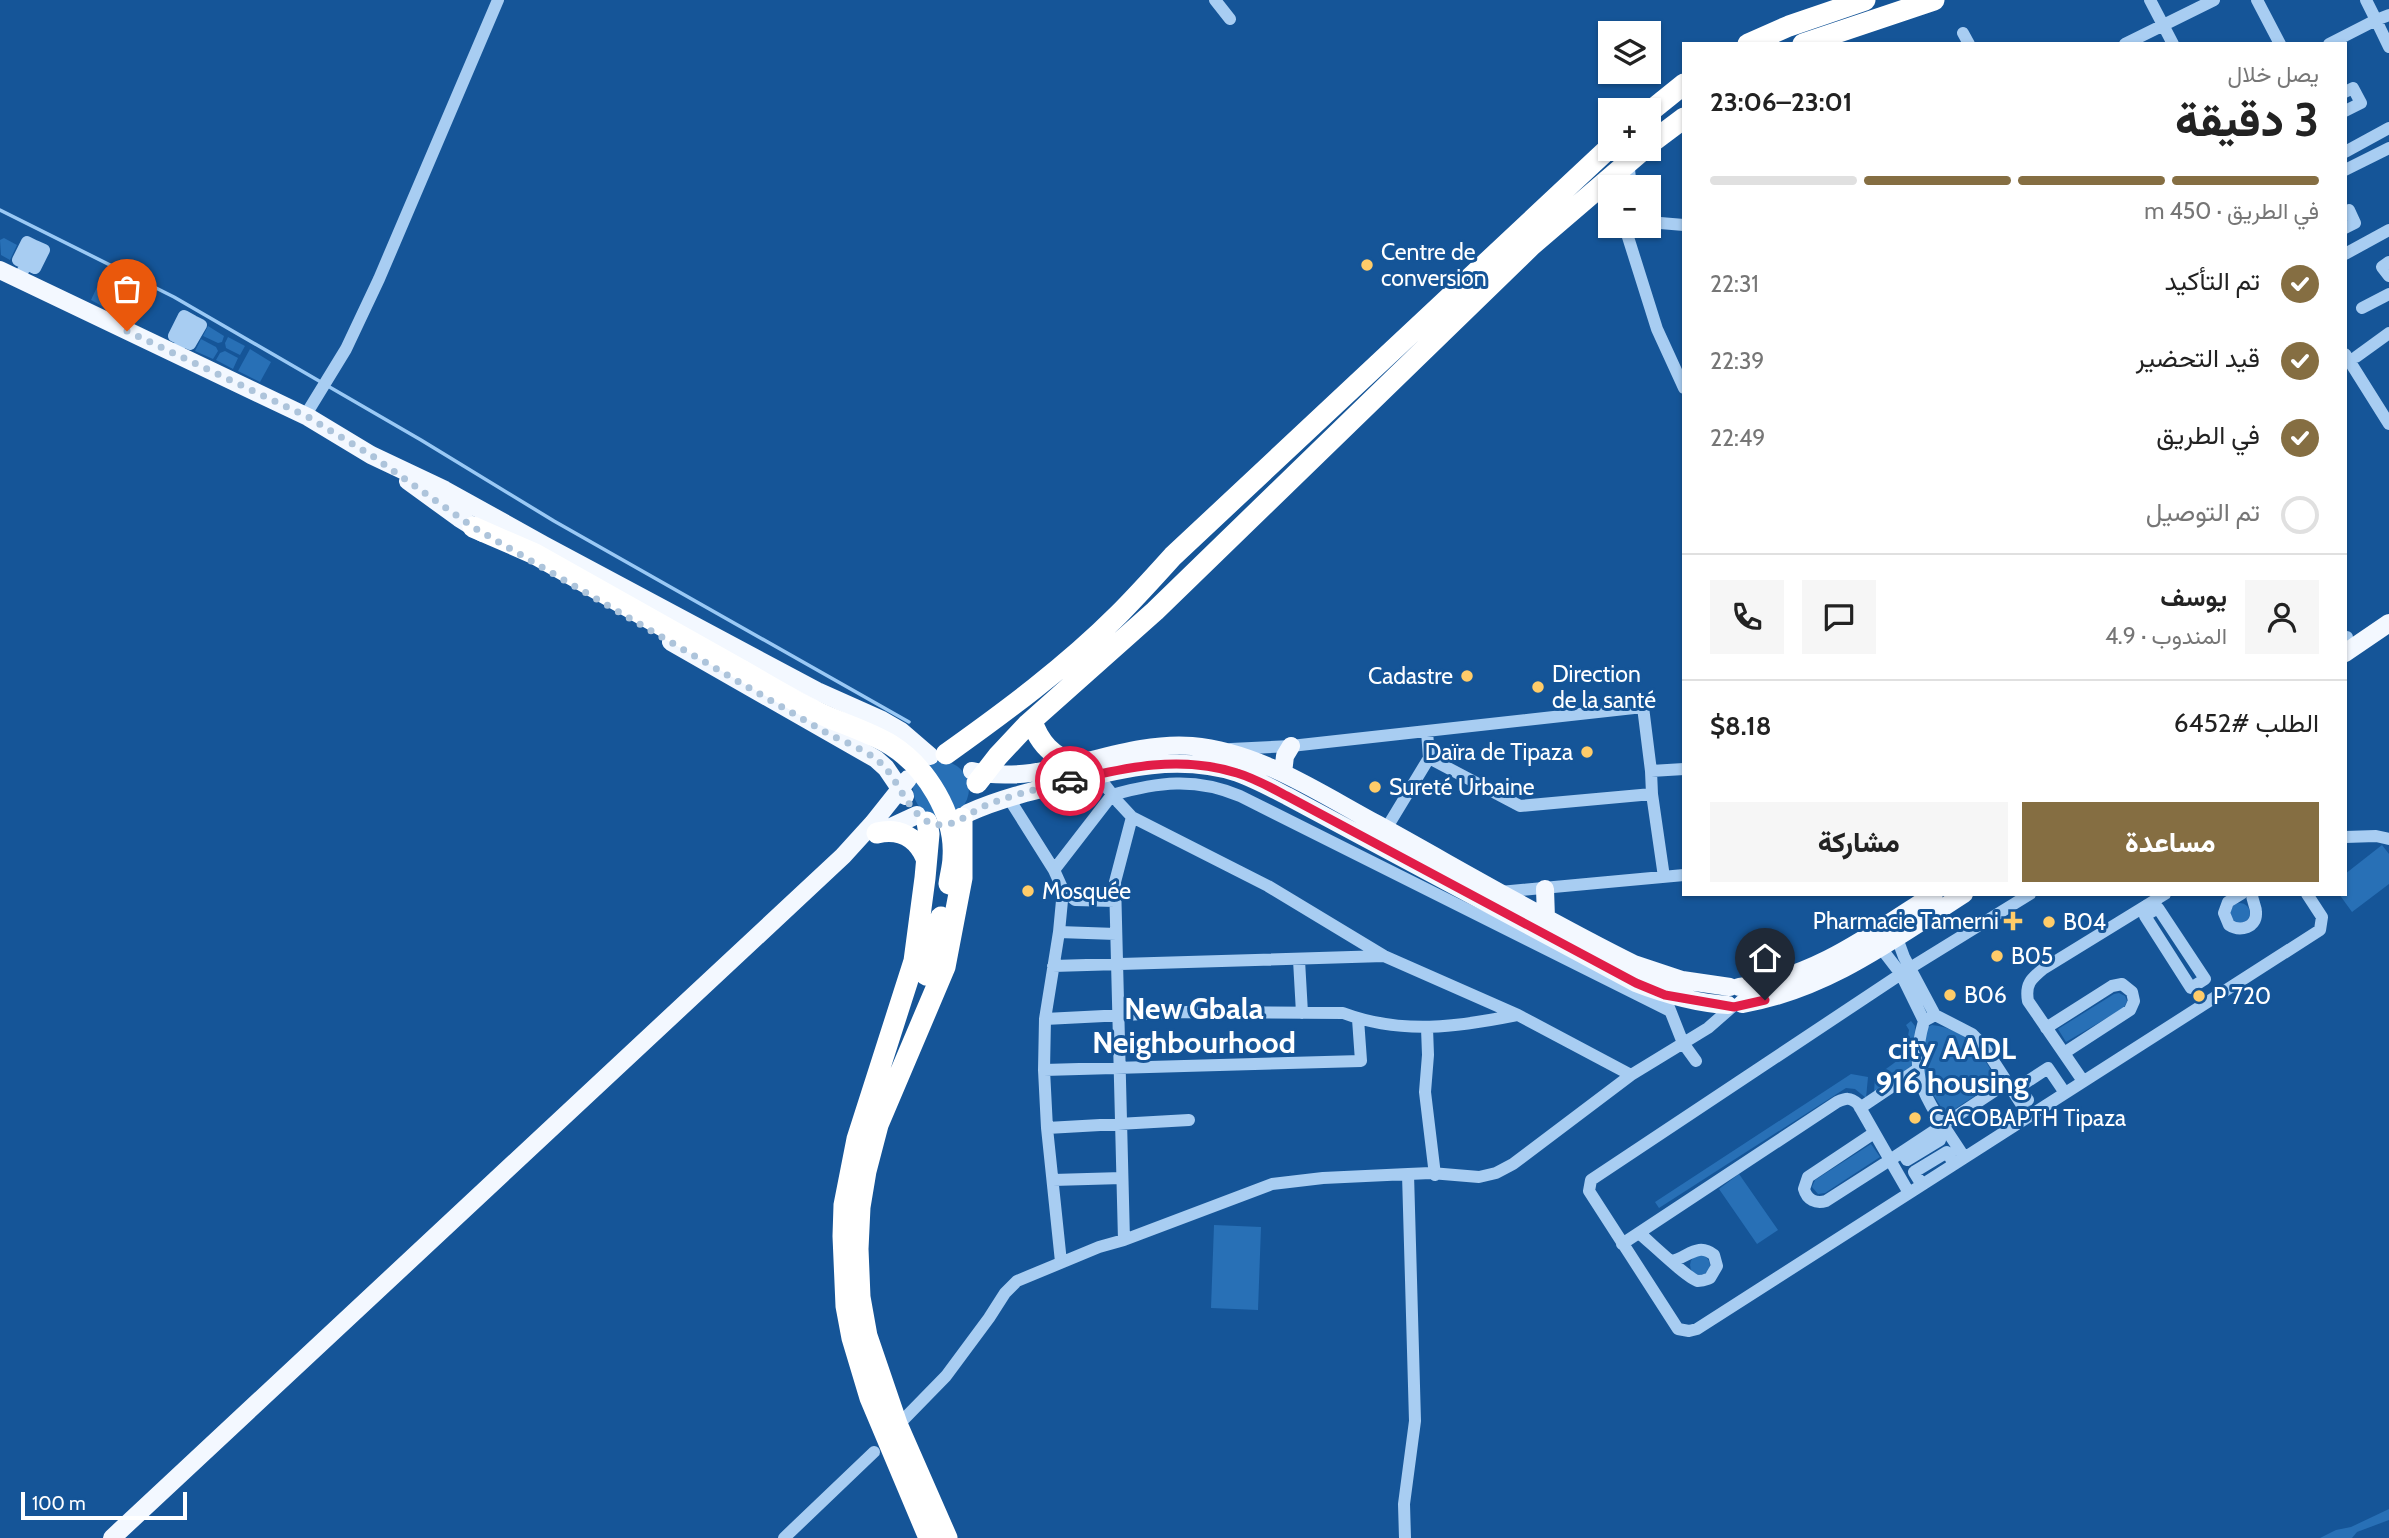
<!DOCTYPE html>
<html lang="ar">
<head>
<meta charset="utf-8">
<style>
  body { margin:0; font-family:Cabin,Vazirmatn,sans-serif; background:#f6f6f6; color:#222; direction:rtl; height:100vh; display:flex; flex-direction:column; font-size:26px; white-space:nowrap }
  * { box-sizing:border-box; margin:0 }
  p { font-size:23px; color:#767676 }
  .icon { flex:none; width:38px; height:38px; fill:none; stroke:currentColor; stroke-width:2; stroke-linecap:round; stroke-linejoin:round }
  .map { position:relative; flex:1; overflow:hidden; direction:ltr }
  .panel { position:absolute; left:1682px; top:42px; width:665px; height:854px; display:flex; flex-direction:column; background:#fff; border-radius:0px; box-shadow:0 2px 5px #0004; direction:rtl }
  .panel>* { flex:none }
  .controls { position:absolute; left:1598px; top:21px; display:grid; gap:14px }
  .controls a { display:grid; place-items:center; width:63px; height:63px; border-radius:0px; background:#fff; box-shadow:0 2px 5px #0004; font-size:35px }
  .scale { position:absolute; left:21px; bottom:18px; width:166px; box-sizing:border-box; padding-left:7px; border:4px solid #fff; border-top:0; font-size:19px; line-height:24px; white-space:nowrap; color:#fff; -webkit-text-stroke:5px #155598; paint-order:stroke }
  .pin { position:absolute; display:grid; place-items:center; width:60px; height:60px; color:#fff; margin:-72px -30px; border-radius:50% 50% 50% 0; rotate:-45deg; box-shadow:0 0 7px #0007 }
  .pin .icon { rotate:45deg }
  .courier { position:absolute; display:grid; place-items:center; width:70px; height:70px; margin:-35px; border:5px solid #e11d48; border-radius:50%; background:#fff; color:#222; box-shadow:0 2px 9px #0007 }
  .overview em { font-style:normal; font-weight:800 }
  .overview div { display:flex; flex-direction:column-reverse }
  .overview { display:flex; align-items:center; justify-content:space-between; height:119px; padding:0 28px }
  h1 { font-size:46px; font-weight:800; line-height:52px }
  .bar { display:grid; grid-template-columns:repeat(4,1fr); gap:10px 7px; align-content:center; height:84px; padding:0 28px }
  .bar i { height:9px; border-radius:5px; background:#e0e0e0 }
  .bar .selected { background:#856e42 }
  .bar p { grid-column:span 4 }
  .line { display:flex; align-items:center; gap:18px; padding:0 28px; border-top:2px solid #e0e0e0 }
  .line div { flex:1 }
  .round { display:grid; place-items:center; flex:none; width:74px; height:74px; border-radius:0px; background:#f6f6f6 }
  ol { padding:0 28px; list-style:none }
  li { display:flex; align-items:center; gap:21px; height:77px }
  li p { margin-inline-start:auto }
  li .icon { padding:7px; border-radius:50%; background:#856e42; color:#fff; stroke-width:4 }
  li:last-child { color:#767676 }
  li i { width:38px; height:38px; border:4px solid #e0e0e0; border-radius:50% }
  .cta { display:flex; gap:14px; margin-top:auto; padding:14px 28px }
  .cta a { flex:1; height:80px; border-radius:0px; background:#856e42; color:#fff; font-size:28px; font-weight:800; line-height:80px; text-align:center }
  .cta a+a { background:#f6f6f6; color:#222 }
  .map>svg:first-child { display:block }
  .green { fill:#2870b6 }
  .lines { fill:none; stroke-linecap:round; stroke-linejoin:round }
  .stream { stroke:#9ac9f5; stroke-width:3.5 }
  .minor { stroke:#a8cdf2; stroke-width:12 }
  .major { stroke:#f3f8ff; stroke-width:18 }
  .highway { stroke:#fff; stroke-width:21 }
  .highway-bridge { stroke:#fff; stroke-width:21 }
  .done { stroke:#adc4db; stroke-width:7; stroke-dasharray:0 12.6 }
  .route { stroke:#e11d48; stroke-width:9 }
  .poi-dot { fill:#ffcc69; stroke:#155598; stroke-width:2.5 }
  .labels { text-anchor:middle; stroke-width:6; stroke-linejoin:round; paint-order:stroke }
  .poi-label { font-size:23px; fill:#fff; stroke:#155598; text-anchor:start }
  .district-label { font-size:30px; font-weight:bold; fill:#fff; stroke:#155598 }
</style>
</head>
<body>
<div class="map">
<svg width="2389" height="1538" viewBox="0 0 2389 1538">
  <rect width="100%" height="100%" fill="#155598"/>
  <!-- green -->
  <path class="green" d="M4,238L17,245L10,260L1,255L0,240Z
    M121,278L137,285L131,298L117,292L116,287Z
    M98,285L106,290L107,295L102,306L91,300Z
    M117,295L129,302L122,315L105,307L110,296Z
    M208,326L224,336L222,342L218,343L203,336Z
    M228,337L245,346L240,355L226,348L225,343Z
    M201,339L216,347L218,351L213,359L195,351Z
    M250,349L271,362L260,382L238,371Z
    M225,351L238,358L233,369L216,360L220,353Z
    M913 789a28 28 0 1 1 56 0a28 28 0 1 1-56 0Z
    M2382,845L2389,854V884L2352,912L2339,894H2345V874Z
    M2230 913a10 10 0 1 1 20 0a10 10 0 1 1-20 0Z
    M2114,994L2119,993L2125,996L2127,1001L2124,1008L2066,1042L2058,1029Z
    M1911,1021L1915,1026L1914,1065L1874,1092L1875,1077L1905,1055L1909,1030L1906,1025Z
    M1932,1025C1969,1030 1980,1051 1997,1081L1946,1115L1927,1085L1923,1068L1925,1028Z
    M1851,1074L1868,1077L1866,1098L1855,1089L1846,1088L1659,1208L1655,1202Z
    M1871,1144L1880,1157L1825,1193L1818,1194L1812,1187L1815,1180Z
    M1739,1174L1778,1230L1757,1244L1719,1189Z
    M1214,1225L1261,1227L1258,1310L1211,1308Z
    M1690 1265a10 10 0 1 1 20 0a10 10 0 1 1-20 0Z
    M2389,1509V1520L2357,1532L2352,1538H2320L2336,1530L2351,1527Z"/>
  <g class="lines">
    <!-- stream -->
    <path class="stream" d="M0,210L174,297L421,440L554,521L909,722"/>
    <!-- minor -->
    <path class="minor" d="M1215,0L1230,19
      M2150,0L2173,44
      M2257,0L2280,44
      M2389,15L2376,20L2389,47
      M1963,33L1969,44
      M2125,44L2214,0
      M2329,44L2376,20L2366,0
      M2345,92L2353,88L2361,103L2345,111
      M2345,152L2389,128
      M1628,161L1631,187
      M2345,170L2389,148
      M2345,212L2349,210L2355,223L2345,228
      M1648,222L1684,225
      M1627,226L1628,237L1657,329L1684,388
      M2345,254L2389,230
      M2389,262L2382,267L2389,276
      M19,279C24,268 30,257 35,246L44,250L35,268L18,260L27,242L35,246
      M2362,308L2389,294
      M175,354L193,321L201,325L190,344L174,336L184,316L193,321
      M2345,354L2389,424
      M2356,357L2389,333
      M305,416L346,349L379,279L498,0
      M2345,637H2347
      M1427,731L1429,758
      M1231,749L1291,746L1643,707L1651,771L1684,769
      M1097,775L1119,803L1132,817L1268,886L1384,956L1518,1015L1631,1075
      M1652,794L1664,877
      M1008,797L1054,870L1063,890L1059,932L1045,1019L1044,1070L1047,1128L1061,1262
      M1386,829L1429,758L1520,806L1652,794L1651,771
      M2345,837L2376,836L2389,839
      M1054,870L1112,795C1158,782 1195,777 1240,796L1670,1011
      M1063,890L1075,900L1115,901
      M1500,892L1684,875
      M2030,894L1910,968L1591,1180L1589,1191L1678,1329L1689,1331L1697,1329L2320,930L2322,917L2307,894
      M2241,894L2228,902L2224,913L2229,925C2240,932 2257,928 2256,912C2256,906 2252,901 2252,894
      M2147,905L2151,912L2145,916L2191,988L2205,979L2158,908L2151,912
      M1059,932L1116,934
      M1897,938L1904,957L1935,1015
      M1881,948L1901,974L1924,1021
      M1299,960L1302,1013
      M1053,966L1384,956
      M1668,1005L1683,1043L1696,1061
      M1045,1019L1183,1012L1343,1013C1402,1035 1457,1027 1517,1015
      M1427,1028L1428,1055L1425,1092L1435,1175
      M2046,1028L2112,986L2122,984L2132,992L2134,1001L2130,1010L2064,1053
      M1044,1070L1361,1061L1358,1019
      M2083,1081L2028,1001C2025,984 2031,979 2043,969L2165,894
      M2028,1100L2019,1087L2048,1068L2065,1093
      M1860,1108L1918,1069
      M1047,1128L1189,1120
      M1902,1152L1907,1160L1940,1140L1935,1131
      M1964,1157C1952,1137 1922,1098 1919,1075C1916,1057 1919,1038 1924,1021L1935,1015L1972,1034L1983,1045L2029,1116
      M1053,1180L1122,1178
      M1922,1185L1914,1172L1947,1152L1954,1164
      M1909,1193L1890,1160L2008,1082
      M1639,1233C1650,1242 1688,1279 1698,1281C1704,1281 1705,1280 1710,1278L1717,1266L1714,1255C1698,1242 1688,1257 1672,1261
      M1124,1240L1115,882L1132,817
      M1622,1244L1837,1102C1846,1098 1850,1097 1858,1104L1890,1160L1826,1201C1816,1204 1807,1200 1804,1189L1808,1177L1874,1133
      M904,1419L946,1376L989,1318L1005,1293L1017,1281L1099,1247L1124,1240L1272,1184L1323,1178L1408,1174L1431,1173L1479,1177L1496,1173L1513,1164L1631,1075L1708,1028L1732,1007
      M784,1538L874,1452
      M1405,1538L1404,1504L1415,1421L1408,1174"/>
    <!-- major -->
    <path class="major" d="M0,270L308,417L371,455L445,490L544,545L817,691L882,720L901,731L930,756
      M408,481L459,518L483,533
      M671,642L876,759L886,768L905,796
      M2345,653L2389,623
      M972,771C1044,788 1118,740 1192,746C1260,752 1319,793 1377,824C1462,871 1547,921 1634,964L1682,980L1730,987
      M1283,773L1285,756L1291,746
      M968,813C999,799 1032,791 1065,783C1122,768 1180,754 1238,773C1255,779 1271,788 1287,796L1636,983C1667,995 1695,1003 1728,1005
      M878,833L917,815
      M1545,889L1546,918
      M1739,987C1813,979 1873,933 1934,894
      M1742,1004C1826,990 1894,939 1964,894
      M112,1538L843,856L873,823L908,779"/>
    <!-- highway -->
    <path class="highway" d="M1748,44L1789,26L1865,0
      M1803,44L1934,0
      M1648,113L1684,84
      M1648,145L1684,118
      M473,527L535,554L743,671
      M1032,721C1039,743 1052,756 1074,764
      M946,754C1005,712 1066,667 1118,615C1137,596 1155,576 1173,556L1610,147
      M977,783L998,756L1028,724L1155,611L1532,245L1644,149
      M927,822L929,834L925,878L914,961L857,1139L844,1205L843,1236L846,1306L852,1338L870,1398L929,1538
      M877,833C899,828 917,837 926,858
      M926,975L941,917
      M947,1538L897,1424L867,1336L860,1297L858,1249L860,1207L866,1171L878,1125L945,967L962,878V818"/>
    <!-- highway-bridge -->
    <path class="highway-bridge" d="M743,671C766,684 789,698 813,710C838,723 866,730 891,745C926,767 956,815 953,857C953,866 950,875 949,884"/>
  </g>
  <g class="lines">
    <!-- done -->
    <path class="done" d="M127,331L308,417L371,455L473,527L825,732C842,741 862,748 877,760C902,778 910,832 949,824C962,821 974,810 987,805C1014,794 1042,788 1070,781"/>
    <!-- route -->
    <path class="route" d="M1070,781C1126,767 1181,755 1237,773C1254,778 1270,787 1287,796L1636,983L1665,995L1734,1007L1765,1000"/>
  </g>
  <!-- markers -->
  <g class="poi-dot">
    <circle cx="1367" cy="265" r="7"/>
    <circle cx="1467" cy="676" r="7"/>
    <circle cx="1538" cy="687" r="7"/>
    <circle cx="1587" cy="752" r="7"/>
    <circle cx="1375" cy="787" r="7"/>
    <circle cx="1028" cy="891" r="7"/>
    <path d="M2009.5 910.5h7v7h7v7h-7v7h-7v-7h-7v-7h7z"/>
    <circle cx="2049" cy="922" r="7"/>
    <circle cx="1997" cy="956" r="7"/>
    <circle cx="1950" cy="995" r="7"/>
    <circle cx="2199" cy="996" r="7"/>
    <circle cx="1915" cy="1118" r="7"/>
  </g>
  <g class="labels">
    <!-- poi labels -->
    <g class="poi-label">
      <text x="1381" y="260">Centre de<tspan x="1381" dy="26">conversion</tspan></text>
      <text x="1552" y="682">Direction<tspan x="1552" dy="26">de la santé</tspan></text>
      <text x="1453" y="684" text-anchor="end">Cadastre</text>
      <text x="1573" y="760" text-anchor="end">Daïra de Tipaza</text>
      <text x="1389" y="795">Sureté Urbaine</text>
      <text x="1042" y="899">Mosquée</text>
      <text x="1999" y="929" text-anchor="end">Pharmacie Tamerni</text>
      <text x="2063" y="930">B04</text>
      <text x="2011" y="964">B05</text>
      <text x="1964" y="1003">B06</text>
      <text x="2213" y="1004">P 720</text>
      <text x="1929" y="1126">CACOBAPTH Tipaza</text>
    </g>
    <!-- district labels -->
    <g class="district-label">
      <text x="1194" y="1019">New Gbala<tspan x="1194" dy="34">Neighbourhood</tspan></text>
      <text x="1952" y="1059">city AADL<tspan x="1952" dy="34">916 housing</tspan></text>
    </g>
  </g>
</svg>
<div class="controls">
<a><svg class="icon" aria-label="layers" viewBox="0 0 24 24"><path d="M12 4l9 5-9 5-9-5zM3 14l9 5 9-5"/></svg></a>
<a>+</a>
<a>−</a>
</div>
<div class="scale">100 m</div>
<div class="pin" style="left:127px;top:331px;background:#ea580c"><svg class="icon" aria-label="bag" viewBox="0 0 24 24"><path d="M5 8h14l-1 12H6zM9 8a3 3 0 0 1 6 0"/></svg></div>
<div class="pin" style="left:1765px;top:1000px;background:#1f2937"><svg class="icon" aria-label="home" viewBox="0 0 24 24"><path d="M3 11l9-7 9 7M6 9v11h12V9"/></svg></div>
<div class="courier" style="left:1070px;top:781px"><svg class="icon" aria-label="car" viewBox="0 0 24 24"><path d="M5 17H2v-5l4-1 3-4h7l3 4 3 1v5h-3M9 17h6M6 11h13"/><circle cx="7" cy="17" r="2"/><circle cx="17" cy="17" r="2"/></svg></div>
<section class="panel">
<div class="overview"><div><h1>3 دقيقة</h1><p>يصل خلال</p></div><em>23:01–23:06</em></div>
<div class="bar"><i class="selected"></i><i class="selected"></i><i class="selected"></i><i></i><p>في الطريق · 450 m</p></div>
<ol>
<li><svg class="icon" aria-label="check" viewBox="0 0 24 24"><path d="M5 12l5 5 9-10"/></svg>تم التأكيد<p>22:31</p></li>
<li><svg class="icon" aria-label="check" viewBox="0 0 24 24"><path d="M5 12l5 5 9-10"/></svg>قيد التحضير<p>22:39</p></li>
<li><svg class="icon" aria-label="check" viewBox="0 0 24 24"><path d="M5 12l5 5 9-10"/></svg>في الطريق<p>22:49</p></li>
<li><i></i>تم التوصيل</li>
</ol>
<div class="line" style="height:126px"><a class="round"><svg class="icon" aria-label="person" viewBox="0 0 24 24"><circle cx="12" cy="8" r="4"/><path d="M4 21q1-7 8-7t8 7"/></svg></a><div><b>يوسف</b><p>المندوب · 4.9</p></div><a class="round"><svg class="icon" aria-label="chat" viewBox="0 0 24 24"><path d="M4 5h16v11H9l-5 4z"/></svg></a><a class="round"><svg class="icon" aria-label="phone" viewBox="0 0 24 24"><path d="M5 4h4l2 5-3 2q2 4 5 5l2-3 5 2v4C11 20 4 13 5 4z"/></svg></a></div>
<div class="line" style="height:91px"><div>الطلب #6452</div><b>$8.18</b></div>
<div class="cta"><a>مساعدة</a><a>مشاركة</a></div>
</section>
</div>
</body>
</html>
